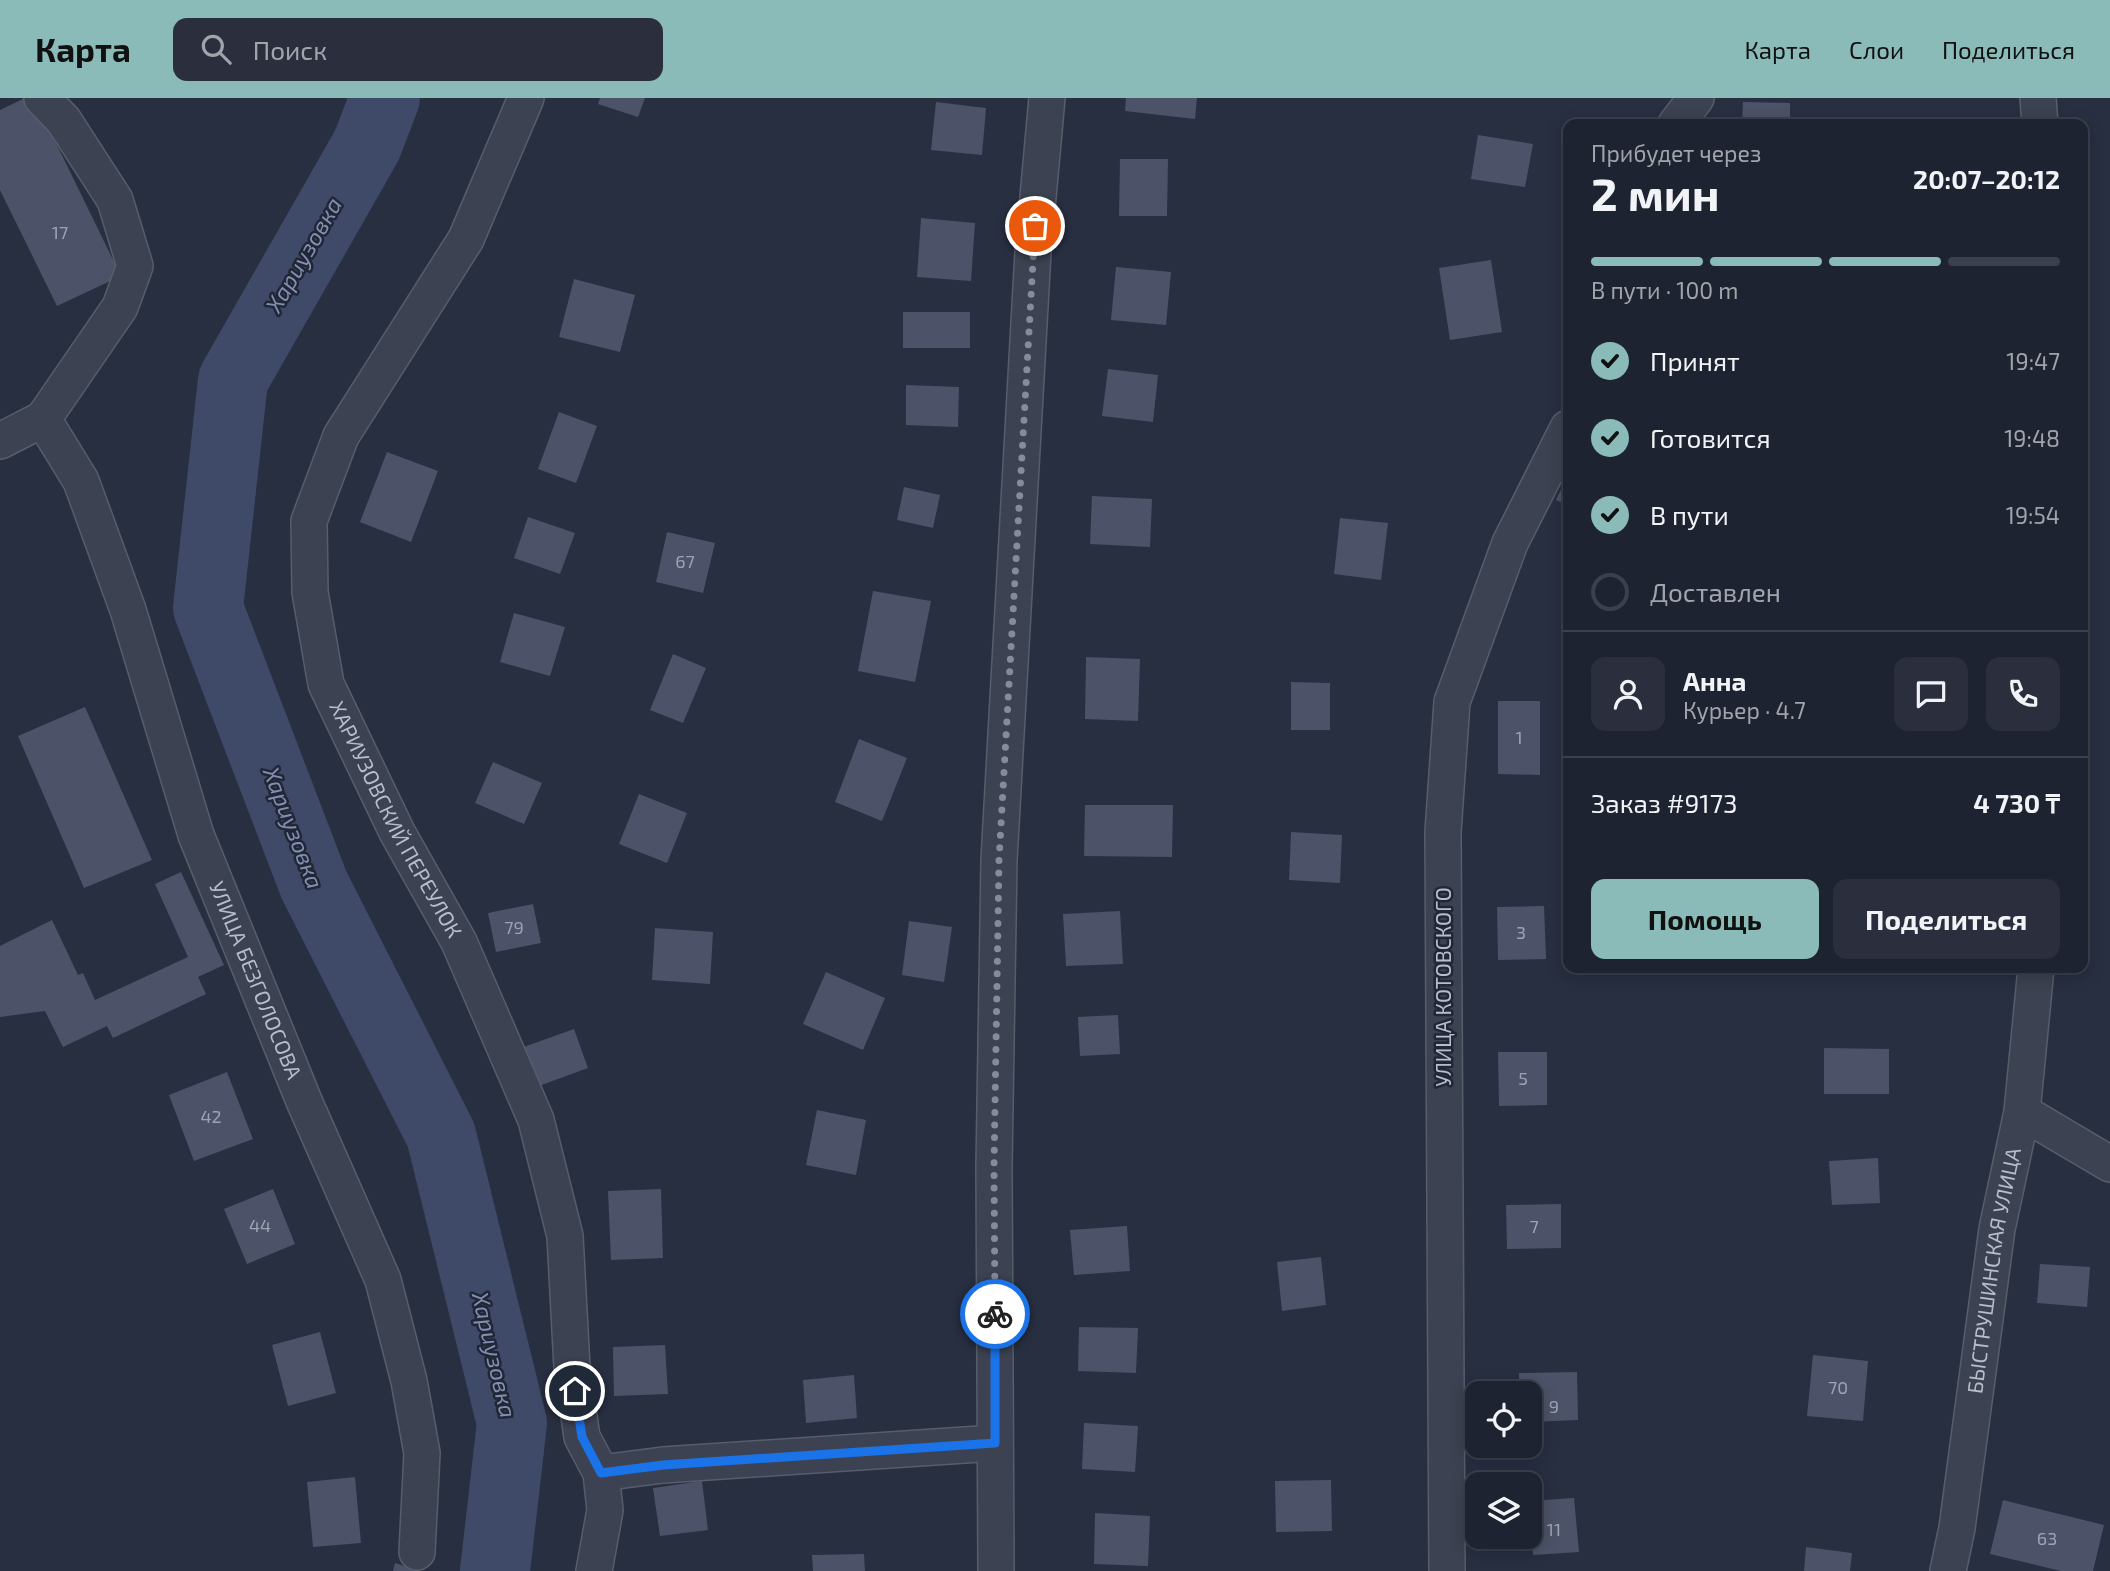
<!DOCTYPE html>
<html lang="ru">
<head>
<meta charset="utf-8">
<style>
  body { margin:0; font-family:"Exo 2",sans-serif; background:#2b2f3d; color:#f1f3f6; height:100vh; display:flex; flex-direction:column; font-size:26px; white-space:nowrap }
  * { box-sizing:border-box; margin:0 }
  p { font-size:23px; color:#a1a4ab }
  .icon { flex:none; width:38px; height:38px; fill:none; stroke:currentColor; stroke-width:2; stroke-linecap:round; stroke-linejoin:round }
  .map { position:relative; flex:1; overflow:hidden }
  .details { position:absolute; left:1563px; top:21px; width:525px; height:854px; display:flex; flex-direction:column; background:#1e2331; border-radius:14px; box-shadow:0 4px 18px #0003,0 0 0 2px #3c404d }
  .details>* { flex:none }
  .tools { position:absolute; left:1465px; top:1283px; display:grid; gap:14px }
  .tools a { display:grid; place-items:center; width:77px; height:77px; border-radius:14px; background:#1e2331; box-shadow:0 4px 18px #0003,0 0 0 2px #3c404d; font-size:35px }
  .pin { position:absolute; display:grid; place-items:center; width:60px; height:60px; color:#fff; margin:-30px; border:4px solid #fff; border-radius:50%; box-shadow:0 2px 7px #0007 }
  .courier { position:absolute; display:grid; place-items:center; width:70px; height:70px; margin:-35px; border:5px solid #1a73e8; border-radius:50%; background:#fff; color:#222; box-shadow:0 2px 9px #0007 }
  .head em { font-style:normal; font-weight:700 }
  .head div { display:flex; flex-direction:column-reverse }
  .head { display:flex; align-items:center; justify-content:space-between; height:119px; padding:0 28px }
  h1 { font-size:46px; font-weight:700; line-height:52px }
  .bar { display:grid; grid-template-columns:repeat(4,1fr); gap:10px 7px; align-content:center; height:84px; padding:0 28px }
  .bar i { height:9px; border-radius:5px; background:#3c404d }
  .bar .active { background:#8bbbb9 }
  .bar p { grid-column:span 4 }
  .line { display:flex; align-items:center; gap:18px; padding:0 28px; border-top:2px solid #3c404d }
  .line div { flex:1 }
  .round { display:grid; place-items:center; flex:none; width:74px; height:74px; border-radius:14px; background:#2b2f3d }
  ol { padding:0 28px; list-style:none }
  li { display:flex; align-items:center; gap:21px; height:77px }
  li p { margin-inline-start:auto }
  li .icon { padding:7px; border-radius:50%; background:#8bbbb9; color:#111; stroke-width:4 }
  li:last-child { color:#a1a4ab }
  li i { width:38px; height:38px; border:4px solid #3c404d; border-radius:50% }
  .action { display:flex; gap:14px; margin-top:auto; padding:14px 28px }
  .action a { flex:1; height:80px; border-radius:14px; background:#8bbbb9; color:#111; font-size:28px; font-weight:700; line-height:80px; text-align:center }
  .action a+a { background:#2b2f3d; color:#f1f3f6 }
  header { display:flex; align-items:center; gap:42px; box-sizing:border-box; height:98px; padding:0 35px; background:#8bbbb9; color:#111 }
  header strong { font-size:33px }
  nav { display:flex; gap:38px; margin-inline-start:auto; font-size:24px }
  .search { width:490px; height:63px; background:#2b2f3d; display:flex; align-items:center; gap:18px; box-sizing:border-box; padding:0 24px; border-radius:14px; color:#a1a4ab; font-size:26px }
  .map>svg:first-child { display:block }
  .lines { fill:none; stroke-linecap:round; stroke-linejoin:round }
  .river { stroke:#3f4a69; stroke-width:70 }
  .building { fill:#4c5368 }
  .street-casing { stroke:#575d6b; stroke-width:38 }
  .street { stroke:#3c4251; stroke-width:35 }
  .done { stroke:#868b9b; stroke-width:7; stroke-dasharray:0 12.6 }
  .route { stroke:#1a73e8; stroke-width:9 }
  .labels { text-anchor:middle; stroke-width:5; stroke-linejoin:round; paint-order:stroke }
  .number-label { font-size:18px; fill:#9ea2b2 }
  .street-label { font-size:21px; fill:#b9bdcb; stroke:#212737 }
  .water-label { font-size:23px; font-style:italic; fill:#828fb1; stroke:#212737 }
</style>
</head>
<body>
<header>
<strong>Карта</strong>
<div class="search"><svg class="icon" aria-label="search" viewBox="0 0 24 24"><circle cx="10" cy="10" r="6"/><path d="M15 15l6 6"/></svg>Поиск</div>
<nav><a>Карта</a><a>Слои</a><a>Поделиться</a></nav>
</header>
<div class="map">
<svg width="2110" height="1473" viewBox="0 0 2110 1473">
  <rect width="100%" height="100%" fill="#282f41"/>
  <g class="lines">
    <!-- river -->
    <path class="river" d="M385,0L367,47L233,282L208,510L314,787L441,1037L512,1325L495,1473"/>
  </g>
  <!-- building -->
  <path class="building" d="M25,0H34L121,178L57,208L0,92V12Z
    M600,0H645L638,19L598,6Z
    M1126,0H1197L1195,21L1125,13Z
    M936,4L986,10L982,57L931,52Z
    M1743,4L1790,5V26H1742Z
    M1478,37L1533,46L1525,89L1471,81Z
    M1120,61H1168L1167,118H1119Z
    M921,120L975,125L971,183L917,179Z
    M1491,162L1502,234L1450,242L1439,170Z
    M1116,169L1171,174L1166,227L1111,222Z
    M574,181L635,197L620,254L559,239Z
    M903,214H970V250H903Z
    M1108,271L1158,277L1153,324L1102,318Z
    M906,287L959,289L958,329L906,327Z
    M559,314L597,328L576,385L538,371Z
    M387,354L438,373L411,444L360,424Z
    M1568,377V407L1556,402Z
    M904,389L940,397L933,430L897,422Z
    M1092,398L1152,401L1150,449L1090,446Z
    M528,419L575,435L560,476L514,460Z
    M1340,420L1388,425L1381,482L1334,476Z
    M667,434L715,445L703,495L656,484Z
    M873,493L931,503L915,584L858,573Z
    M514,515L565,529L550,578L500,564Z
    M673,556L706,570L683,625L650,612Z
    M1086,559L1140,561L1138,623L1085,621Z
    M1291,584L1330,585V632H1291Z
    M1498,603H1540V677L1498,676Z
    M85,609L152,762L84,790L18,638Z
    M859,641L907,660L882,723L835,704Z
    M493,664L542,685L524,726L475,705Z
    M639,696L687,715L667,765L619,746Z
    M1085,707H1173L1172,759L1084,758Z
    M1291,734L1342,737L1340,785L1289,782Z
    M181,774L224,867L198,879L206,896L113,940L107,928L63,949L45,913L0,919V848L52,822L78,877L83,875L95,902L188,859L155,786Z
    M533,806L541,845L496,854L488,815Z
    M1544,808L1546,861L1498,862L1497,809Z
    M1120,813L1123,866L1066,868L1063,816Z
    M909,823L952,829L944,884L902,877Z
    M655,830L713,834L710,886L652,882Z
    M1831,870H1874V873L1831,874Z
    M826,874L885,900L863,952L803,926Z
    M1118,917L1120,956L1080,958L1078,919Z
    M574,931L588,970L536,989L521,950Z
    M1824,950L1889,951V996H1824Z
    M1498,954H1547V1007L1499,1008Z
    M227,974L253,1041L194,1063L169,997Z
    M817,1012L866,1022L856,1077L806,1067Z
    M1878,1060L1880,1105L1832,1107L1829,1063Z
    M273,1091L295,1146L247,1166L224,1111Z
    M661,1091L663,1160L611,1162L608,1093Z
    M1561,1106V1150L1507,1151L1506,1107Z
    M1127,1128L1130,1173L1074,1177L1070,1132Z
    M1321,1159L1326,1207L1282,1213L1277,1164Z
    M2040,1166L2090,1169L2087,1209L2037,1205Z
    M1079,1229L1138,1230L1136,1275L1078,1273Z
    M320,1234L336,1295L288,1308L272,1247Z
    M665,1247L668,1296L614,1298L613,1249Z
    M1813,1257L1868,1263L1863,1323L1807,1318Z
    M1577,1274L1578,1322L1530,1324V1295H1519V1275Z
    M854,1277L857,1320L806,1325L803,1282Z
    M1084,1325L1138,1328L1135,1374L1082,1371Z
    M355,1379L361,1445L313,1449L307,1384Z
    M1331,1382L1332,1433L1276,1434L1275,1383Z
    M702,1383L708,1432L660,1438L653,1390Z
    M1574,1400L1579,1454L1533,1457L1530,1403Z
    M2003,1402L2104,1427L2093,1473H2061L1990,1456Z
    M1095,1415L1150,1418L1148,1468L1094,1466Z
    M1806,1449L1852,1455L1850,1473H1804Z
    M864,1456L865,1473H813L812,1457Z
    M395,1465L417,1472V1473H393Z"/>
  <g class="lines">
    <!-- street casing -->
    <g class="street-casing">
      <g id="street">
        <path id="s1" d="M526,0L466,141L341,338L309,423L310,494L326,586L397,734L459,844L536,1022L565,1138L572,1270L582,1339L601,1375L605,1412L594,1473"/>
        <path d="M2038,0L2040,26"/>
        <path d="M1676,26L1696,0"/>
        <path id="s2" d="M43,321L81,383L128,512L196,737L304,1003L383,1182L409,1283L422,1355L417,1454"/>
        <path d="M0,343L43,321L120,209L135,168L115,102L64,23L42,0"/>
        <path d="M2022,1014L2110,1066"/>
        <path d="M601,1375L663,1367L995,1345"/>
        <path d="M996,1473L994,1069L999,762L1033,154L1047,0"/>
        <path d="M1447,1473L1443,734L1452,604L1510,445L1568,330"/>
        <path id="s3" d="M1948,1473L1957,1430L1997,1131L2022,1014L2036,870"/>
      </g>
    </g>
    <!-- street -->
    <use href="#street" class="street"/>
  </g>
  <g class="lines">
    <!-- done -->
    <path class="done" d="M995,1216L994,1069L999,762L1035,128"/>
    <!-- route -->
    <path class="route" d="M575,1293L582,1339L601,1375L663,1367L995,1345V1216"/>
  </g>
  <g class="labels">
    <!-- number labels -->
    <g class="number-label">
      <text x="60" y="141">17</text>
      <text x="685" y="470">67</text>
      <text x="1519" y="646">1</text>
      <text x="514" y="836">79</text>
      <text x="1521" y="841">3</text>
      <text x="1523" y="987">5</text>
      <text x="211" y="1025">42</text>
      <text x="260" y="1134">44</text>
      <text x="1534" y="1135">7</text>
      <text x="1838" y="1296">70</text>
      <text x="1554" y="1315">9</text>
      <text x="1554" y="1438">11</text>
      <text x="2047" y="1447">63</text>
    </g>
    <!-- street labels -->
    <g class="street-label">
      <text dy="7" stroke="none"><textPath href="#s1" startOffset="794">ХАРИУЗОВСКИЙ ПЕРЕУЛОК</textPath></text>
      <text dy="7" stroke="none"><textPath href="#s2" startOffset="602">УЛИЦА БЕЗГОЛОСОВА</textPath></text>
      <text transform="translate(1444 889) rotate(-90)" y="7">УЛИЦА КОТОВСКОГО</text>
      <text dy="7" stroke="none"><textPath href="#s3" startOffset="304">БЫСТРУШИНСКАЯ УЛИЦА</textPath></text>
    </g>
    <!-- water labels -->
    <g class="water-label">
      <text transform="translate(304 157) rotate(-60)" y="8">Хариузовка</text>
      <text transform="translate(293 730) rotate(69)" y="8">Хариузовка</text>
      <text transform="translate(494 1257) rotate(77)" y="8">Хариузовка</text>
    </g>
  </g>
</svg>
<div class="tools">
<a><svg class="icon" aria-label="locate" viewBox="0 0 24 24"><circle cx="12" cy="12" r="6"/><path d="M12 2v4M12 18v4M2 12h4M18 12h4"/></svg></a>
<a><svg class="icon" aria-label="layers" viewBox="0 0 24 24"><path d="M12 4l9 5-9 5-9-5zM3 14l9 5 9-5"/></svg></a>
</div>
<div class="pin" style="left:1035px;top:128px;background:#ea580c"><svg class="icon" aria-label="bag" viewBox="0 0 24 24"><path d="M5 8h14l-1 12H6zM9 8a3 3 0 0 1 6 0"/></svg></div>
<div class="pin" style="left:575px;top:1293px;background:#1f2937"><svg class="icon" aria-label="home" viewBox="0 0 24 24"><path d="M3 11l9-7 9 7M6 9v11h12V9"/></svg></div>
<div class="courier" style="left:995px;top:1216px"><svg class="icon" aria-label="bike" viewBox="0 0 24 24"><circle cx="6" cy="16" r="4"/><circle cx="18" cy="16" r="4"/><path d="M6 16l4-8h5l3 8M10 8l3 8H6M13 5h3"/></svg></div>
<section class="details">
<div class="head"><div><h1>2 мин</h1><p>Прибудет через</p></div><em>20:07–20:12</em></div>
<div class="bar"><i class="active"></i><i class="active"></i><i class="active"></i><i></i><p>В пути · 100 m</p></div>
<ol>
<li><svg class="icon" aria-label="check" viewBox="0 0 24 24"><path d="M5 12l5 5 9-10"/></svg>Принят<p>19:47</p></li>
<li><svg class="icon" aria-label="check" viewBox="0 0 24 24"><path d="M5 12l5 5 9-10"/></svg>Готовится<p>19:48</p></li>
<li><svg class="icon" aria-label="check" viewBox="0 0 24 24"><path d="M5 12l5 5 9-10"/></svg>В пути<p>19:54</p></li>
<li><i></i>Доставлен</li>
</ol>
<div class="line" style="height:126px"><a class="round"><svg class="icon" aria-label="person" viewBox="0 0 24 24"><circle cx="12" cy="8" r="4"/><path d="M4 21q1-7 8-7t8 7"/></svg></a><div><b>Анна</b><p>Курьер · 4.7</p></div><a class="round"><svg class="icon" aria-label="chat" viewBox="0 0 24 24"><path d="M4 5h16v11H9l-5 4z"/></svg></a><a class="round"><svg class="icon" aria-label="phone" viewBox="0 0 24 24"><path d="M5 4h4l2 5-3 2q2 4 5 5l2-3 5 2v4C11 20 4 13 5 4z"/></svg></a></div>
<div class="line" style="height:91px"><div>Заказ #9173</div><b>4 730 ₸</b></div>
<div class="action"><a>Помощь</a><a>Поделиться</a></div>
</section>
</div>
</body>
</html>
